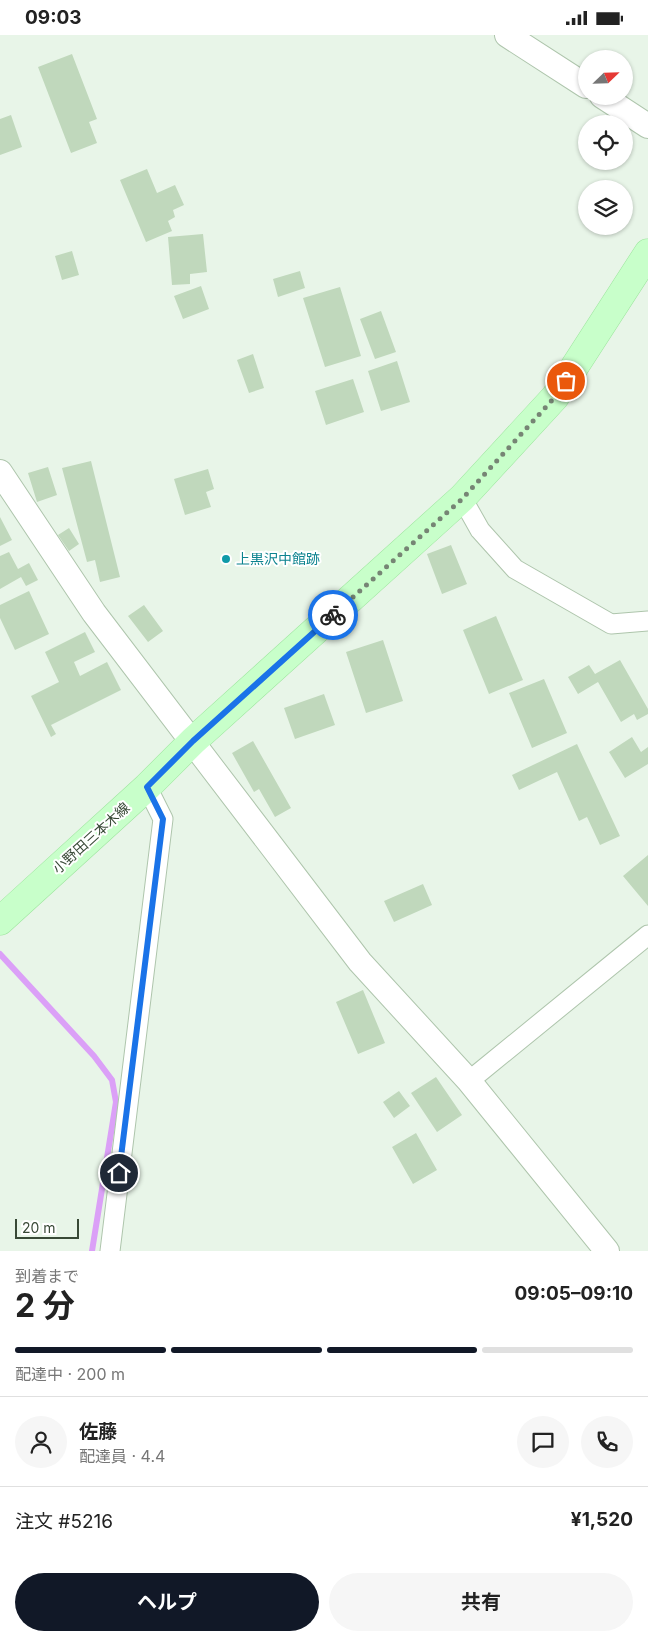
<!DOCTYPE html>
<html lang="ja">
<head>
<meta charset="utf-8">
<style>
  body { margin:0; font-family:Inter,"Noto Sans JP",sans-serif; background:#f6f6f6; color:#222; height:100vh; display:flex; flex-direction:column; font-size:19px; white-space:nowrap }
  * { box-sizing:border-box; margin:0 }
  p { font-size:16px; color:#767676 }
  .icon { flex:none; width:28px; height:28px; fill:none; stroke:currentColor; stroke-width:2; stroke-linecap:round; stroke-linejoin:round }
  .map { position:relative; height:1216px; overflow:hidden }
  .drawer { display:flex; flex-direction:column; background:#fff; flex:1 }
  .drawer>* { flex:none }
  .needle { width:32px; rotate:67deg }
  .controls { position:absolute; left:578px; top:15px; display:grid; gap:10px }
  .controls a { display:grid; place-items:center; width:55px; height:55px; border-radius:50%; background:#fff; box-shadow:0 1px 4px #0004; font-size:25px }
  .scale { position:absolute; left:15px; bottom:12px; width:64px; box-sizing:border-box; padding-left:5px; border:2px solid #384936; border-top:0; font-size:14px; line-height:18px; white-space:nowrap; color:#384936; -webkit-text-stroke:4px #fff; paint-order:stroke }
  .pin { position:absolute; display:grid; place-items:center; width:42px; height:42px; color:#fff; margin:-21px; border:2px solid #fff; border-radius:50%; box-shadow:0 1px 5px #0007 }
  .courier { position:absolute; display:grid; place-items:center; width:50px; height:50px; margin:-25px; border:4px solid #1a73e8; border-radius:50%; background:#fff; color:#222; box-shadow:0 1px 6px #0007 }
  .summary em { font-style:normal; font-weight:700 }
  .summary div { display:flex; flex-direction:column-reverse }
  .summary { display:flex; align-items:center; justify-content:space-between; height:85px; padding:0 15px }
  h1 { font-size:32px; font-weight:700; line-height:38px }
  .bar { display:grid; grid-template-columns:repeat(4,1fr); gap:8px 5px; align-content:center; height:60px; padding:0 15px }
  .bar i { height:6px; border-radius:4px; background:#e0e0e0 }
  .bar .active { background:#111827 }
  .bar p { grid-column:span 4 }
  .line { display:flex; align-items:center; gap:12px; padding:0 15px; border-top:1px solid #e0e0e0 }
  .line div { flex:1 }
  .round { display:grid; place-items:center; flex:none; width:52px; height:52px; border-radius:26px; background:#f6f6f6 }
  .cta { display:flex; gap:10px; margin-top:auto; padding:10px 15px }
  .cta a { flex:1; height:58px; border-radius:30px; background:#111827; color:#fff; font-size:20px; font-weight:700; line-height:58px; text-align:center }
  .cta a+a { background:#f6f6f6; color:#222 }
  .status { display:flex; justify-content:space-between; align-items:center; height:35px; padding:0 25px; background:#fff; direction:ltr }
  .status svg { height:14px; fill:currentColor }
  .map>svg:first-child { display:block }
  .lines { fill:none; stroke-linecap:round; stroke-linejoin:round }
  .stream { stroke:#dba0f7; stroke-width:6 }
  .building { fill:#c0d8bc }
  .minor-casing { stroke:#aec5ac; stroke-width:21 }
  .tertiary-casing { stroke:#aec5ac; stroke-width:26 }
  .secondary-casing { stroke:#9ce59d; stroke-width:29 }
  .minor { stroke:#fff; stroke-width:19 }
  .tertiary { stroke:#fff; stroke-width:24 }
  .secondary { stroke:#c8ffca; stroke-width:28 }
  .done { stroke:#768574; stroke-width:5; stroke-dasharray:0 9 }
  .route { stroke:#1a73e8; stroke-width:6 }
  .culture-dot { fill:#0f9aa8; stroke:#fff; stroke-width:2 }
  .labels { text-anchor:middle; stroke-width:4; stroke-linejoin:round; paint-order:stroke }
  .culture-label { font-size:14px; fill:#0d838f; stroke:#fff; text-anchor:start }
  .street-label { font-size:14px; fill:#384936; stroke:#fff }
</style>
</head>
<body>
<div class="status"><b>09:03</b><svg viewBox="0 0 49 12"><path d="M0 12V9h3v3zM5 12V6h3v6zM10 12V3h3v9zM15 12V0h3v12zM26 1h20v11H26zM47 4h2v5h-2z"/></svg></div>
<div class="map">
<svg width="648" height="1216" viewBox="0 0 648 1216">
  <rect width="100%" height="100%" fill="#e8f5e8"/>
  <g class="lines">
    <!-- stream -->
    <path class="stream" d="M0,919L94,1021L112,1045L116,1067L92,1216"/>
  </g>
  <!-- building -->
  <path class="building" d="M72,19L97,84L89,87L97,108L71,118L38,32Z
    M11,80L22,112L0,120V84Z
    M147,134L157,158L175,150L184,170L173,175L175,182L168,186L172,196L146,207L120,145Z
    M203,199L207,237L190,239V249L172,250L168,202Z
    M72,216L79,240L62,245L55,221Z
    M300,236L305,253L278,262L273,244Z
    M201,251L209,274L183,284L174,261Z
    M340,252L361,321L325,332L303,263Z
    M381,276L396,317L375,324L360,284Z
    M253,319L264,353L249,358L237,325Z
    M397,326L410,367L381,376L368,336Z
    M353,344L364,377L326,390L315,356Z
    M91,426L120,542L100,547L95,525L87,527L62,433Z
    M48,432L57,460L37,467L28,438Z
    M208,434L214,454L206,457L211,472L185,480L174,444Z
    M0,482L12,505L0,511Z
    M69,493L79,509L69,516L58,500Z
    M451,510L467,549L442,559L427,519Z
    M9,517L18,534L29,528L38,545L26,551L21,542L0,554V521Z
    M29,556L49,599L15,615L0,583V570Z
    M144,570L163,596L148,607L128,581Z
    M496,581L523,645L489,659L463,595Z
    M85,597L95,617L74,627L80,641L107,627L121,655L51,690L56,699L51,702L31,661L59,647L45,617Z
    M383,605L403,666L366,678L346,617Z
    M620,625L648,674V679L637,685L634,679L621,687L598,647L578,659L568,642L589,630L595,639Z
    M544,644L567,698L532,713L509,658Z
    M324,659L335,690L295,704L284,673Z
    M632,702L641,717L648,712V729L625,743L609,717Z
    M253,706L291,773L275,782L259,754L254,757L232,718Z
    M577,709L620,801L600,810L587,782L579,786L557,737L519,755L512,740Z
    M648,820V871L623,841Z
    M423,849L432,870L394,887L384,866Z
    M363,955L385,1008L358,1019L336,967Z
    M436,1042L462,1080L437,1097L411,1058Z
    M399,1056L410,1071L394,1083L383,1067Z
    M416,1098L437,1135L413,1149L392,1112Z"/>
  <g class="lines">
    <!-- minor casing -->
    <g class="minor-casing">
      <path id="minor" d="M462,463L480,495L515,534L611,589L648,586
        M469,1046L648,900
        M110,1216L163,784L147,752"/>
    </g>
    <!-- tertiary casing -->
    <g class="tertiary-casing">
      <path id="tertiary" d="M507,0L586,51
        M602,61L648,91
        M0,437L94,578L360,927L469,1046L607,1216"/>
    </g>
    <!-- secondary casing -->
    <g class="secondary-casing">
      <path id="secondary" d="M0,886L147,752L193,706L462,463L555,362L648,218"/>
    </g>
    <!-- minor -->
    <use href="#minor" class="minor"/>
    <!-- tertiary -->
    <use href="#tertiary" class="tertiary"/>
    <!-- secondary -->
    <use href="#secondary" class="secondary"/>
  </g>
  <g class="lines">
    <!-- done -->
    <path class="done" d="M333,580L462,464L555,362L566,346"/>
    <!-- route -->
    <path class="route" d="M119,1138L163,784L147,752L193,706L333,580"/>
  </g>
  <!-- markers -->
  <circle class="culture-dot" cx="226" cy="524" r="5"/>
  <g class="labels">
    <!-- culture labels -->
    <g class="culture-label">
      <text x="236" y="529">上黒沢中館跡</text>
    </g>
    <!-- street labels -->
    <g class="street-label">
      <text transform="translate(91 803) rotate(-42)" y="5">小野田三本木線</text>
    </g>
  </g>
</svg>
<div class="controls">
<a><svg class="needle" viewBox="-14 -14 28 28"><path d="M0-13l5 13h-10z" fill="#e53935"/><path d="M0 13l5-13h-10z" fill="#767676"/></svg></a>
<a><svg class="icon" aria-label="locate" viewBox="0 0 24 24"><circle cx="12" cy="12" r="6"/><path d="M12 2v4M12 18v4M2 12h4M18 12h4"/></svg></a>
<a><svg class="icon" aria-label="layers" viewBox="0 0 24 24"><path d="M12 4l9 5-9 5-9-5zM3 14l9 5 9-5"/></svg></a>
</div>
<div class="scale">20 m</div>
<div class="pin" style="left:566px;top:346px;background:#ea580c"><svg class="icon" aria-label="bag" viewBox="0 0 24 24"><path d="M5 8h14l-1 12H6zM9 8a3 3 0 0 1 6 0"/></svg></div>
<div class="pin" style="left:119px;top:1138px;background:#1f2937"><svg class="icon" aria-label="home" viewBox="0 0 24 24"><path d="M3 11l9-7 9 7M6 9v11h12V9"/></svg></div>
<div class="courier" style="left:333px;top:580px"><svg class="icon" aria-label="bike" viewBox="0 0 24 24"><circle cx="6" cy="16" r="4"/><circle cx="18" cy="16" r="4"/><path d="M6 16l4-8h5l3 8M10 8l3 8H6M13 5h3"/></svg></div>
</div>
<section class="drawer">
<div class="summary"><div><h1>2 分</h1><p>到着まで</p></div><em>09:05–09:10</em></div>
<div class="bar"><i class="active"></i><i class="active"></i><i class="active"></i><i></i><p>配達中 · 200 m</p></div>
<div class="line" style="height:90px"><a class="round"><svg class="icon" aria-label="person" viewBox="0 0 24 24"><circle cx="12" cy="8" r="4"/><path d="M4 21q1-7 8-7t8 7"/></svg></a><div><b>佐藤</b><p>配達員 · 4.4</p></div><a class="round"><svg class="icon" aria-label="chat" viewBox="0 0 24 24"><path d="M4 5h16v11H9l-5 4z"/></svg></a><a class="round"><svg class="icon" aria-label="phone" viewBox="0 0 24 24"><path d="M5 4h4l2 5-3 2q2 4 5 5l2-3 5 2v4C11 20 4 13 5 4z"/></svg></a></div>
<div class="line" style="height:65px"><div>注文 #5216</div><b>¥1,520</b></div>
<div class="cta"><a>ヘルプ</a><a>共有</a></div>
</section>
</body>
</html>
